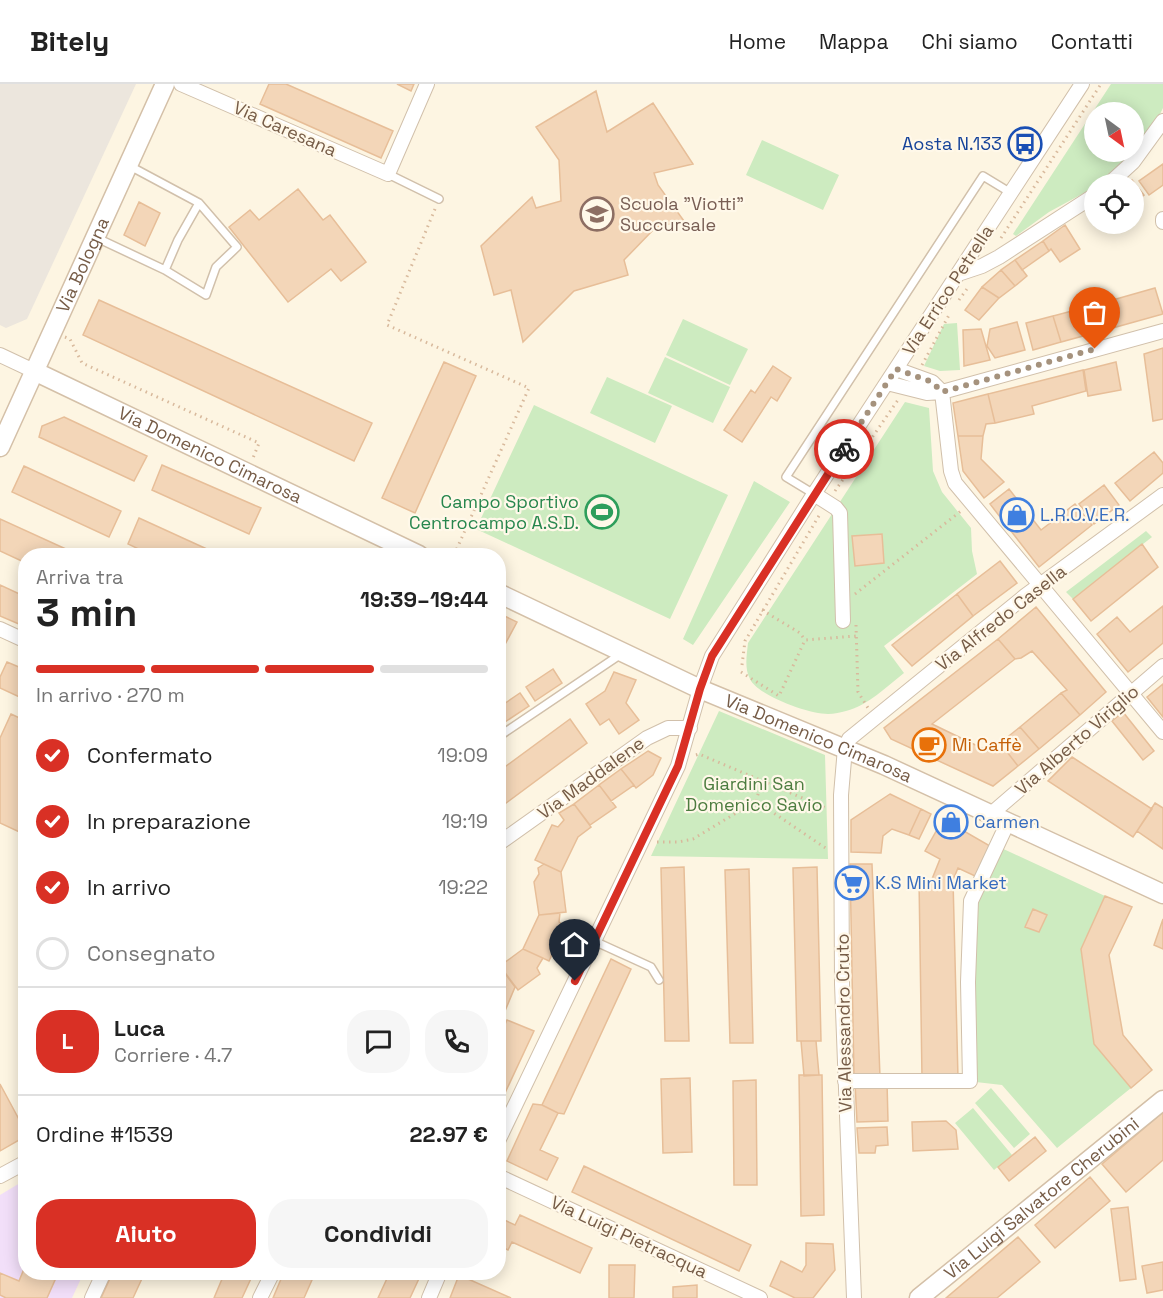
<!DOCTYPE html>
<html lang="it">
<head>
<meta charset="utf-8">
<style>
  body { margin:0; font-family:"Space Grotesk",sans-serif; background:#f6f6f6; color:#222; height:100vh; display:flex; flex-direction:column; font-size:22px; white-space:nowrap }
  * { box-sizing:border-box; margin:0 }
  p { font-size:20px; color:#767676 }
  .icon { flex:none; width:33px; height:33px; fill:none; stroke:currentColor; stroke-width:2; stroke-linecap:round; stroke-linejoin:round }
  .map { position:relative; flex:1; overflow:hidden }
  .details { position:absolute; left:18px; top:464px; width:488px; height:732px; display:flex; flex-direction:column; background:#fff; border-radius:24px; box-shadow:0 3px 15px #0003 }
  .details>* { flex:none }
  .needle { width:39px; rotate:147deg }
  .tools { position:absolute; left:1084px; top:18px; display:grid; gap:12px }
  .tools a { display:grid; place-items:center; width:60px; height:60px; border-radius:50%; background:#fff; box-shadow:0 3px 15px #0003; font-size:30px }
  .pin { position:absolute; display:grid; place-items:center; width:51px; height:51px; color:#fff; margin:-62px -26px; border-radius:50% 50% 50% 0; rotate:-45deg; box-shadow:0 0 6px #0007 }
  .pin .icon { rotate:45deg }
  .courier { position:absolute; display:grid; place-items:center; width:60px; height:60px; margin:-30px; border:4px solid #d93025; border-radius:50%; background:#fff; color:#222; box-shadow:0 2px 8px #0007 }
  .summary em { font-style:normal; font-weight:700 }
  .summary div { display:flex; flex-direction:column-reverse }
  .summary { display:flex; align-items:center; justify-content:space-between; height:102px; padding:0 18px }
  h1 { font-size:39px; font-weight:700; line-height:45px }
  .bar { display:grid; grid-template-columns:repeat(4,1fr); gap:9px 6px; align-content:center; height:72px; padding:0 18px }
  .bar i { height:8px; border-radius:4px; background:#e0e0e0 }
  .bar .current { background:#d93025 }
  .bar p { grid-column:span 4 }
  .line { display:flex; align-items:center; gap:15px; padding:0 18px; border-top:2px solid #e0e0e0 }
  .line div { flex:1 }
  .round { display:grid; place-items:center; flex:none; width:63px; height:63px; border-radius:24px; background:#f6f6f6 }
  ol { padding:0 18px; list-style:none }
  li { display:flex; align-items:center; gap:18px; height:66px }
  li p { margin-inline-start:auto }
  li .icon { padding:6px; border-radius:50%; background:#d93025; color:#fff; stroke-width:4 }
  li:last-child { color:#767676 }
  li i { width:33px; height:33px; border:3px solid #e0e0e0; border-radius:50% }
  .cta { display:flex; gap:12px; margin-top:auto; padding:12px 18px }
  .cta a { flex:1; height:69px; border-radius:24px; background:#d93025; color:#fff; font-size:24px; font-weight:700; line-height:69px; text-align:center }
  .cta a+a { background:#f6f6f6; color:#222 }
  header { display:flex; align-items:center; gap:36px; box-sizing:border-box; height:84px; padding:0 30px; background:#fff; border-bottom:2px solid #e0e0e0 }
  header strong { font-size:28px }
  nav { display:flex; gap:33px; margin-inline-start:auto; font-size:21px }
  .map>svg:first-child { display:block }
  .industrial { fill:#ece6dd }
  .education { fill:#f2dff9 }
  .green { fill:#cdebc0 }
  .building { fill:#f3d6b8; stroke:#e7be98; stroke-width:1.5 }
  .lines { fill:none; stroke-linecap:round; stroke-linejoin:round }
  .lane-casing { stroke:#d1c0ab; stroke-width:10 }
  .street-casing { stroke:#d1c0ab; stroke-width:16 }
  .secondary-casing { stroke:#d4c0a8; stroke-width:21 }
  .path { stroke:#d8b99c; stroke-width:3; stroke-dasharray:1.5 4.5; stroke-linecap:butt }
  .lane { stroke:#fff; stroke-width:7 }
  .street { stroke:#fff; stroke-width:14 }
  .secondary { stroke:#fff; stroke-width:18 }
  .done { stroke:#a5927d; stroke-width:6; stroke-dasharray:0 10.8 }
  .route { stroke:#d93025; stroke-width:8 }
  .labels { text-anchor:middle; stroke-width:4.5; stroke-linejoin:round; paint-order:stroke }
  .street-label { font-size:18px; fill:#765c47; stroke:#fff8e9 }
  .transit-label { font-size:18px; fill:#164399; stroke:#fff8e9; text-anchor:end }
  .education-label { font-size:18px; fill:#785e54; stroke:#fff8e9; text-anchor:start }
  .leisure-label { font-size:18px; fill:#27864d; stroke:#fff8e9; text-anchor:end }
  .shop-label { font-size:18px; fill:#366cbe; stroke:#fff8e9; text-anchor:start }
  .food-label { font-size:18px; fill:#c56008; stroke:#fff8e9; text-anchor:start }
  .park-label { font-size:18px; fill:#4c7c3f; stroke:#fff8e9 }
</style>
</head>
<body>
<header>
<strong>Bitely</strong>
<nav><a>Home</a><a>Mappa</a><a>Chi siamo</a><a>Contatti</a></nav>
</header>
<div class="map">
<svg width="1163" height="1214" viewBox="0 0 1163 1214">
  <rect width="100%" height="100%" fill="#fdf5e2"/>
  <!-- industrial -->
  <path class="industrial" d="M0,0H136L27,235L6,244L0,241Z"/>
  <!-- education -->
  <path class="education" d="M25,1096L26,1188H84L72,1214H0V1111Z"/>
  <!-- green -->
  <path class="green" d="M1111,0H1163V24L1160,30L1134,65V28H1095V68H1132C1123,79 1110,98 1095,100V103L1049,128L1016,152L1013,150Z
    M762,56L839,91L823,126L746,91Z
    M683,235L748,265L730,301L666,271Z
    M957,239L960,286L940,287L924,282L944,240Z
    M665,273L730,303L713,339L648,309Z
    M607,293L672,322L655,359L590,329Z
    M905,318L929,324L933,387L942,408L971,444L972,467L977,490L884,562L904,589C886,603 869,621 846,627C841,628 834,630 828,630C809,630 758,612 750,595C744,584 747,570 748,559Z
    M534,321L728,411L670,535L476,445Z
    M754,397L790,418L693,561L683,555Z
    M1146,447L1152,453L1073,515L1066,508Z
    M719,627L825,671L828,775L651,772Z
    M997,762L1105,812L1081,865L1094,960L1131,1004L1057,1064L1002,1001L967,997L971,817Z
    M991,1004L1030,1050L1014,1064L975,1019Z
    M973,1024L1012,1071L994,1086L955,1039Z"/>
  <!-- building -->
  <path class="building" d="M269,0H286L393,47L381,74L260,20Z
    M397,0H414L411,7Z
    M596,7L607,48L653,19L693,80L654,89L658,101L684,137L656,143L624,176L628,191L574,207L523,258L511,206L494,211L481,162L532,113L536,124L561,117L559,76L536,43Z
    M1163,80V101L1149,111L1139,97Z
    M1132,96L1144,111L1134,118V100H1124Z
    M298,105L323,136L330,131L366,178L341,197L331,185L288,218L229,143L250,126L259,136Z
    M139,118L160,129L145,162L124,151Z
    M1065,141L1080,165L1060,178L1051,165L1049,167L1043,157Z
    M1043,157L1049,167L1022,186L1015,176Z
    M1015,176L1027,192L1015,202L1001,186Z
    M1001,186L1015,202L999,214L982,203Z
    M982,203L999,214L979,236L965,226Z
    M1155,204L1163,230L1109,245L1102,219Z
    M99,216L372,339L354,377L83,251Z
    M1102,219L1109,245L1061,258L1053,232Z
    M1053,232L1061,258L1033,266L1026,239Z
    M1017,238L1025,266L995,274L987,262L990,245Z
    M981,245L990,276L964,282L963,246Z
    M1163,264V335L1153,337L1144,270Z
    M444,278L476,292L415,429L382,414Z
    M1116,278L1121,306L1088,312L1084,286Z
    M773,282L791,294L777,317L771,313L742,358L724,346L751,306L755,309Z
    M1083,286L1086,307L1032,322L1034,330L995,339L988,310Z
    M988,310L995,339L986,340L983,352H958L953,319Z
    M64,333L147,372L134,397L39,353L42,342Z
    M958,352H983L981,375L1004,398L984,414L963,387Z
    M1154,368L1163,379V389L1130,417L1115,399Z
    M162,381L261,424L249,450L152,406Z
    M24,382L121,427L109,453L12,408Z
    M1104,401L1119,421L1094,440L1079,420Z
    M1009,405L1041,446L1075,420L1092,441L1039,483L990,420Z
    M139,434L220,471H151L128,460Z
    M0,435L79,471H26V479L0,467Z
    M882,450L884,479L855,482L852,452Z
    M1142,460L1158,483L1091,537L1073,515Z
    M1000,477L1017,499L973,532L957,510Z
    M0,501L26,513V543L0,532Z
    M957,510L973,532L912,582L892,561Z
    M1163,522V559L1128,588L1097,550L1117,533L1130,548Z
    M1036,523L1106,608L1080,631L1061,609L1067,606L1032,567L1021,574L1015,575L998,555Z
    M498,529L517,538L502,566L498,565Z
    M998,555L1015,575L932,640L990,668L1000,659L1018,682L993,702L891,655L884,644Z
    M7,578L26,586V616L0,604V593Z
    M553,585L562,599L535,617L526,603Z
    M614,588L636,596L626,619L639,636L619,650L609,635L600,641L586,620L605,607Z
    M1163,600V633L1147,613Z
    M520,609L529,622L505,638L498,624Z
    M1061,609L1080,631L1039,665L1020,643Z
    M498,626L505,638L498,643Z
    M1123,628L1154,667L1143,676L1112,637Z
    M11,630L26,637V751L0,739V654Z
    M570,635L587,659L498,725V688Z
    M1020,643L1039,665L1018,682L1000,659Z
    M648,667L661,674L653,691L636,704L621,685Z
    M1072,673L1152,725L1133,753L1048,697Z
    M621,685L634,701L611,717L599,701Z
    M599,701L616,723L590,741L574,720Z
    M890,710L921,725L909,751L892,745L883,752L881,769L851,768V736Z
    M1155,719L1163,724V765L1137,747Z
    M574,720L591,743L578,753L561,788L535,776L552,741L558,743L564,736L559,729Z
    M921,725L931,730L919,755L909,751Z
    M943,735L990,762L975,792L958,784L953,796L958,994H922L919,795H932L940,775L925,767Z
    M544,780L561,788L566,828L539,831L534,798L539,790L538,784Z
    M850,780H872L880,993L854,994Z
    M684,783L689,957H665L661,784Z
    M817,783L821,957H797L793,784Z
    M749,785L753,959H730L725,786Z
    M1105,812L1132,823L1109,871L1123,951L1152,986L1131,1004L1094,960L1081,865Z
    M1033,825L1047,831L1039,848L1025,843Z
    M560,829L559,838L565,842L549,877L523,865L539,831Z
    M1163,835V865L1154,861Z
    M523,865L543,874L537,884L540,890L518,906L500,882Z
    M611,875L631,885L564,1030L558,1029L542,1021Z
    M504,888L515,903L505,927L498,924V892Z
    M507,936L534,947L498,1024V956Z
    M801,957H816L819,991L804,992Z
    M799,991H822L824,1131L801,1132Z
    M690,994L692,1068L663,1069L661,995Z
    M756,996L757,1101H734L733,997Z
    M887,998L888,1037L857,1038L855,999Z
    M0,1000L21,1039L26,1037V1052L0,1067Z
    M533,1020L542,1021L558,1029L540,1066L558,1074L547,1096L507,1077Z
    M1163,1028V1076L1126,1108L1102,1080Z
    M946,1037L956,1046L958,1065L913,1067L912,1038Z
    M887,1043L888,1061L876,1062L875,1069H859L857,1044Z
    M1035,1053L1046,1067L1009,1097L998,1083Z
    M584,1082L751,1161L739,1187L572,1108Z
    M1090,1093L1110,1117L1055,1164L1035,1141Z
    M1128,1123L1136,1195L1120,1197L1111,1125Z
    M26,1125V1143L19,1140Z
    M520,1131L592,1164L580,1189L512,1158L508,1166L498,1161V1133L515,1141Z
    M1018,1153L1040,1178L997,1214H946Z
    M806,1159L833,1160L835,1186L813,1214H795L770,1202L781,1177L802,1188L806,1181Z
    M1163,1178V1206L1147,1209L1142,1182Z
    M26,1180V1188H52L49,1193L55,1196L47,1214H6L0,1211V1189L19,1197Z
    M609,1181H635L634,1214H609Z
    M113,1188H145L133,1214H101Z
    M225,1188H254L242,1214H214Z
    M284,1188H294L312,1196L304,1214H273Z
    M390,1188H422L410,1214H378Z
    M459,1191L511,1214H450Z
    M697,1201V1214H673V1203Z"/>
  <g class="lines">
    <!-- lane casing -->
    <g class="lane-casing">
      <path id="lane" d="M128,81L199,119L237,163L216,183L206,211L165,186L178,156L199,119
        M388,90L439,115
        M97,154L165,186
        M814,410L786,393L983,92L1011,109
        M498,653L621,570
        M594,857L651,883L659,896"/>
    </g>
    <!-- street casing -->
    <g class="street-casing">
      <path id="street" d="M181,0L388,90L427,0
        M1109,100L1133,78L1163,37
        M1163,135V138
        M958,190L982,182L999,173L1095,111
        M0,271L34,287
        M896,285L932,298L942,308L951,387L955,399L1163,648
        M887,299L927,309L942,308L1163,247
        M814,410L836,424L840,429L843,537
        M0,545L26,557
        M991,730L1163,582
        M498,760L647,654L668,644H690
        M845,997H970L968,898L971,817L1008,738
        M498,1057L678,682L700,605L712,572L814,410L1082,0
        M0,1092L26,1078
        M498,1092L760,1214
        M92,1214L104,1188
        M260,1214L273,1188
        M429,1214L440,1188
        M854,1214L842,900L841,711L845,664L849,655L1025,512L1163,411"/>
    </g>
    <!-- secondary casing -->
    <g class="secondary-casing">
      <g id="secondary">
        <path id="s1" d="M34,287L419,471"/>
        <path id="s2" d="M0,363L165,0"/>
        <path id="s3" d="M498,509L700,605L884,681L1163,810"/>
        <path id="s4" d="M919,1214L1163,1016"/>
      </g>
    </g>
    <!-- path -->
    <path class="path" d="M435,125L387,241L529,304L454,471
      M1001,154L1101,0
      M959,216L969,202
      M65,253L70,255L82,279L259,359L253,374
      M922,281L949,231
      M835,407L898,316
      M855,510L961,427
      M762,526L800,549L805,556
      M856,541L858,608L868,624
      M742,581L745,557L820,430
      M741,588L779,612L805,556L856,552
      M696,671L699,670L826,724
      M756,717L762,697
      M657,758H678L693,755L756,717L827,765"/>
    <!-- lane -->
    <use href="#lane" class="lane"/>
    <!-- street -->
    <use href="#street" class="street"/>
    <!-- secondary -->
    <use href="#secondary" class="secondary"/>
  </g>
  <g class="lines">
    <!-- done -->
    <path class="done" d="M844,365L896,285L932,298L942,308L1095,265"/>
    <!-- route -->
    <path class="route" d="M575,897L678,682L700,605L712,572L844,365"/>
  </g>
  <!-- icons -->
  <defs>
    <g id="bus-ring" transform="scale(1.725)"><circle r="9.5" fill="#fff8e9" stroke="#1a4fb4" stroke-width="1.5"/><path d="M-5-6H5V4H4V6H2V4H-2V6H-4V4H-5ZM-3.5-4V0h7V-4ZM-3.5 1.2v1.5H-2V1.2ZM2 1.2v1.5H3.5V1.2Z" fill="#1a4fb4"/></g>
    <g id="school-ring" transform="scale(1.725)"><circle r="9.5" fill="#fff8e9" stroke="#8d6e63" stroke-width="1.5"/><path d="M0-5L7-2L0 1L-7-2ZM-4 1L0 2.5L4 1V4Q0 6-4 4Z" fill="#8d6e63"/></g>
    <g id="stadium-ring" transform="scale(1.725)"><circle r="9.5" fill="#fff8e9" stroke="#2e9e5b" stroke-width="1.5"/><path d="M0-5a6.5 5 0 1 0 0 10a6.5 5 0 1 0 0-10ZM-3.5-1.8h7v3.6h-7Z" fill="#2e9e5b"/></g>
    <g id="shop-ring" transform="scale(1.725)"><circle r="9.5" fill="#fff8e9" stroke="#3f7fe0" stroke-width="1.5"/><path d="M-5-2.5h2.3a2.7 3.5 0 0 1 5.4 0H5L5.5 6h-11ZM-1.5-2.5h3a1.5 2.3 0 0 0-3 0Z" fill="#3f7fe0"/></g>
    <g id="cafe-ring" transform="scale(1.725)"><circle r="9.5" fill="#fff8e9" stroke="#e8710a" stroke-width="1.5"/><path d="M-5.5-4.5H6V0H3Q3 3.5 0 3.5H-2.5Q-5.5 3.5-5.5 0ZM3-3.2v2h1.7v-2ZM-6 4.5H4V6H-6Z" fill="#e8710a"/></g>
    <g id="supermarket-ring" transform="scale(1.725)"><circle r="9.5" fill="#fff8e9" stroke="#3f7fe0" stroke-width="1.5"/><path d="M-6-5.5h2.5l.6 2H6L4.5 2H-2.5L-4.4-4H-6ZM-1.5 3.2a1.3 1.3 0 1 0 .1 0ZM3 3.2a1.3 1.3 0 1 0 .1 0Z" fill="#3f7fe0"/></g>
  </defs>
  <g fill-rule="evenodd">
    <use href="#bus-ring" x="1025" y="60"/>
    <use href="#school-ring" x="597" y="130"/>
    <use href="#stadium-ring" x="602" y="428"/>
    <use href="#shop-ring" x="1017" y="431"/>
    <use href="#cafe-ring" x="929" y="661"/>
    <use href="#shop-ring" x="951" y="738"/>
    <use href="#supermarket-ring" x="852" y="799"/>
  </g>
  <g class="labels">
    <!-- street labels -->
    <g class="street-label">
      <text transform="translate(285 45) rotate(24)" y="6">Via Caresana</text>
      <text dy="6" stroke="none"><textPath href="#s2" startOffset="200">Via Bologna</textPath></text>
      <text transform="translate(948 206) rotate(-57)" y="6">Via Errico Petrella</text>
      <text dy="6" stroke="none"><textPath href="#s1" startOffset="195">Via Domenico Cimarosa</textPath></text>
      <text transform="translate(1001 534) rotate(-38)" y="6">Via Alfredo Casella</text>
      <text dy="6" stroke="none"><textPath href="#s3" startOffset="352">Via Domenico Cimarosa</textPath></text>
      <text transform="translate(1077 656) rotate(-41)" y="6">Via Alberto Viriglio</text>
      <text transform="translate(591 694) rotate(-36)" y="6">Via Maddalene</text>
      <text transform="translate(844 939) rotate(-91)" y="6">Via Alessandro Cruto</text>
      <text dy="6" stroke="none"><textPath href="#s4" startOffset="158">Via Luigi Salvatore Cherubini</textPath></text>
      <text transform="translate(629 1153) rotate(25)" y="6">Via Luigi Pietracqua</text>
    </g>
    <!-- transit labels -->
    <g class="transit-label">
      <text x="1002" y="66">Aosta N.133</text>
    </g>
    <!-- education labels -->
    <g class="education-label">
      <text x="620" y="126">Scuola "Viotti"<tspan x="620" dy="21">Succursale</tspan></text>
    </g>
    <!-- leisure labels -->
    <g class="leisure-label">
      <text x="579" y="424">Campo Sportivo<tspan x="579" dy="21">Centrocampo A.S.D.</tspan></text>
    </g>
    <!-- shop labels -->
    <g class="shop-label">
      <text x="1040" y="437">L.R.O.V.E.R.</text>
      <text x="974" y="744">Carmen</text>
      <text x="875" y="805">K.S Mini Market</text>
    </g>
    <!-- food labels -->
    <g class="food-label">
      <text x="952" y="667">Mi Caffè</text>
    </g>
    <!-- park labels -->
    <g class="park-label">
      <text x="754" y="706">Giardini San<tspan x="754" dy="21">Domenico Savio</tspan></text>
    </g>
  </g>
</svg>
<div class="tools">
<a><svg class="needle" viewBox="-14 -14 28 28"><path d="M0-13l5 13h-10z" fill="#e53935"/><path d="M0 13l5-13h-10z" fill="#767676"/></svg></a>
<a><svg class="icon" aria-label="locate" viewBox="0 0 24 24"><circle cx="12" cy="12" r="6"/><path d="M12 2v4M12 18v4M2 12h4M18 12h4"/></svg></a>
</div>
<div class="pin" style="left:1095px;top:265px;background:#ea580c"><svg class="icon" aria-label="bag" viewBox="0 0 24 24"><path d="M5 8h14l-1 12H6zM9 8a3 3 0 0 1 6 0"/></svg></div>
<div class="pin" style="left:575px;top:897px;background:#1f2937"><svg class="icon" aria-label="home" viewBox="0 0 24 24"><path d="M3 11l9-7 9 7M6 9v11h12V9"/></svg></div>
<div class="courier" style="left:844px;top:365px"><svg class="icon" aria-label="bike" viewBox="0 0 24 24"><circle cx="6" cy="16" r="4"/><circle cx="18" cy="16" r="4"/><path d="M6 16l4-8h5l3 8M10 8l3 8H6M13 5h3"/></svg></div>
<section class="details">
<div class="summary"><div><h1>3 min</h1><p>Arriva tra</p></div><em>19:39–19:44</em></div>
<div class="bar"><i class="current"></i><i class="current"></i><i class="current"></i><i></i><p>In arrivo · 270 m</p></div>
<ol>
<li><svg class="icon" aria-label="check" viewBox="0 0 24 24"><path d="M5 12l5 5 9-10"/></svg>Confermato<p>19:09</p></li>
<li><svg class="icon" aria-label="check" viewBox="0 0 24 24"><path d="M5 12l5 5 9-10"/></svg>In preparazione<p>19:19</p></li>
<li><svg class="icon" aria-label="check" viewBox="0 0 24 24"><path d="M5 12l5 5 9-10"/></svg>In arrivo<p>19:22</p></li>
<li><i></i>Consegnato</li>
</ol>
<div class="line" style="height:108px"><b class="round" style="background:#d93025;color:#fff">L</b><div><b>Luca</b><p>Corriere · 4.7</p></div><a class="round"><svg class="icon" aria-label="chat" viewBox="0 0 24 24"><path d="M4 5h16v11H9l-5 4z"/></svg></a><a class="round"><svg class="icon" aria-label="phone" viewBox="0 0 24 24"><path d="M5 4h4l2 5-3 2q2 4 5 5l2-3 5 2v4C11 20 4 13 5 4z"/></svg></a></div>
<div class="line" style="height:78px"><div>Ordine #1539</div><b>22.97 €</b></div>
<div class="cta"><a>Aiuto</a><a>Condividi</a></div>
</section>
</div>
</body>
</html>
